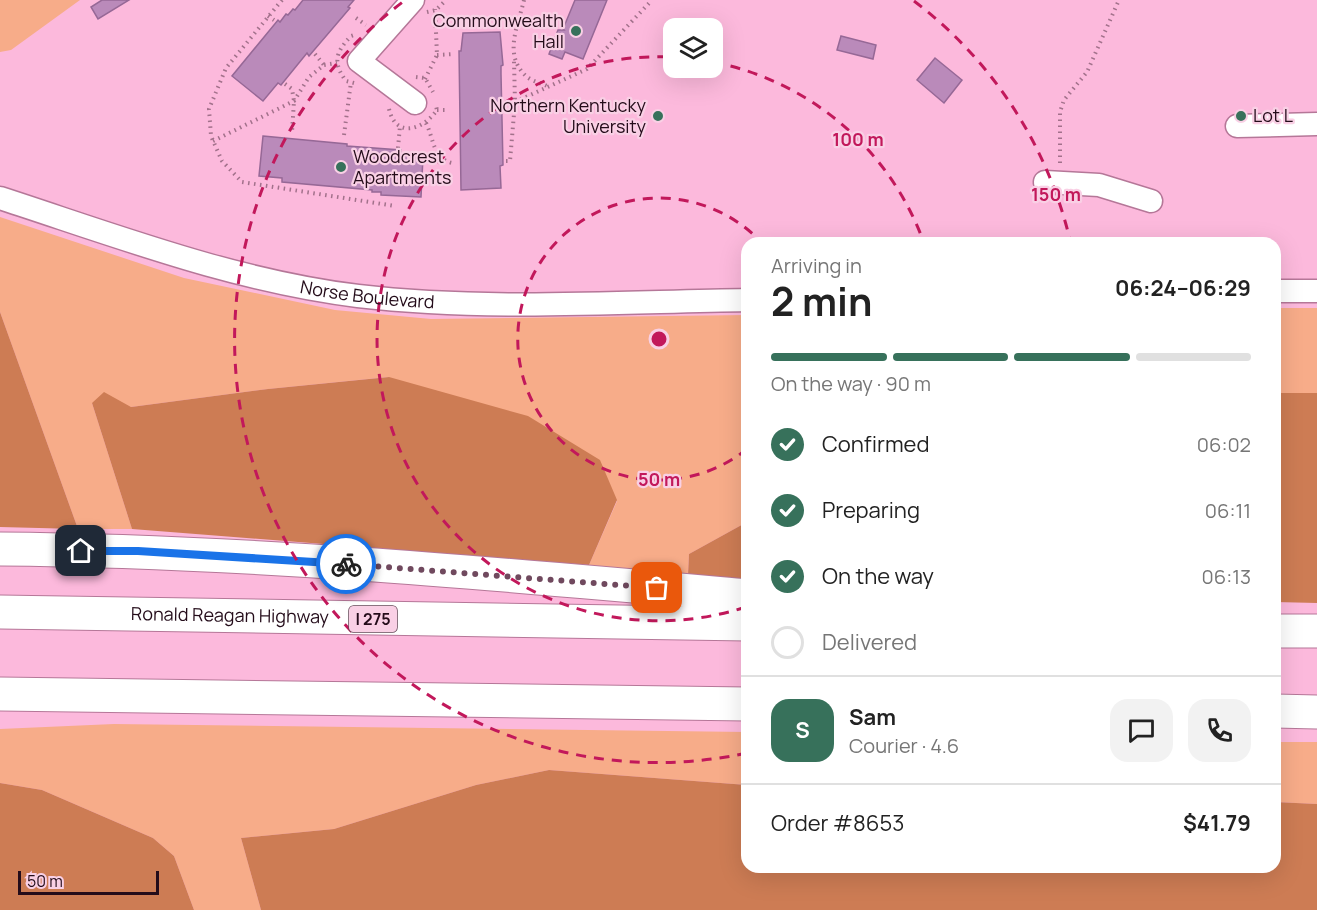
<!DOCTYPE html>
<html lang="en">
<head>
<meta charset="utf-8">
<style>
  body { margin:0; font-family:Manrope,sans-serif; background:#f2f2f2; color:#222; height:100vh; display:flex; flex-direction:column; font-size:22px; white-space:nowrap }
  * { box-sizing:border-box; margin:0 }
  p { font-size:20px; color:#767676 }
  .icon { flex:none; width:33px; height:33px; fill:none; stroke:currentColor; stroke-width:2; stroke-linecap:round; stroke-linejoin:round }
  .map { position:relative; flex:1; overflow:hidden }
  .side { position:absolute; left:741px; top:237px; width:540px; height:636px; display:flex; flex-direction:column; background:#fff; border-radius:18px; box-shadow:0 6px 24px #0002 }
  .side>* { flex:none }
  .tools { position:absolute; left:663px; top:18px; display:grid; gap:12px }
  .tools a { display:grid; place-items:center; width:60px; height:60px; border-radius:12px; background:#fff; box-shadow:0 6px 24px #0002; font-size:30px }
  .scale { position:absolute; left:18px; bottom:15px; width:141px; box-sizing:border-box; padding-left:6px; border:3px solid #240c1a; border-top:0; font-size:16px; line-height:21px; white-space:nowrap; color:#240c1a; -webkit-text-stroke:4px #f9d0e5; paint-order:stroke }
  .pin { position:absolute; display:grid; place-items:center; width:51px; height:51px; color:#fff; margin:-26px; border-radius:12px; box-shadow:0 3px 9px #0006 }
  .courier { position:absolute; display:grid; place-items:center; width:60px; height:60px; margin:-30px; border:4px solid #1a73e8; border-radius:50%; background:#fff; color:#222; box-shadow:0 2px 8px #0007 }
  .headline em { font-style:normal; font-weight:700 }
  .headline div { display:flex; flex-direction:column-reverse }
  .headline { display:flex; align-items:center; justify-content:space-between; height:102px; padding:0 30px }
  h1 { font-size:39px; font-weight:700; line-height:45px }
  .bar { display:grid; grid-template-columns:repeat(4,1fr); gap:9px 6px; align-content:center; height:72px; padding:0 30px }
  .bar i { height:8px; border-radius:4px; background:#e0e0e0 }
  .bar .current { background:#37715b }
  .bar p { grid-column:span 4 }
  .line { display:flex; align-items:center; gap:15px; padding:0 30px; border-top:2px solid #e0e0e0 }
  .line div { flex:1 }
  .round { display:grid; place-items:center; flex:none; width:63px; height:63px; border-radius:18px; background:#f2f2f2 }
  ol { padding:0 30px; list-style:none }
  li { display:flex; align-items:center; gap:18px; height:66px }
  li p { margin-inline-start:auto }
  li .icon { padding:6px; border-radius:50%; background:#37715b; color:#fff; stroke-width:4 }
  li:last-child { color:#767676 }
  li i { width:33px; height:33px; border:3px solid #e0e0e0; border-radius:50% }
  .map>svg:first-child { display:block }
  .green { fill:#f7ac89 }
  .forest { fill:#cd7c54 }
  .building { fill:#ba8aba; stroke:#966896; stroke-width:1.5 }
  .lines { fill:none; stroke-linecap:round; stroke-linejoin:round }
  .minor-casing { stroke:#b57798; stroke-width:25 }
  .highway-casing { stroke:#b57798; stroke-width:35 }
  .path { stroke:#a2718b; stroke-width:4; stroke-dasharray:1.5 4.5; stroke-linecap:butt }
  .minor { stroke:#fff; stroke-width:22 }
  .highway { stroke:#fff; stroke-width:33 }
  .done { stroke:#70495e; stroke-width:6; stroke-dasharray:0 10.8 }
  .route { stroke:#1a73e8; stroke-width:8 }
  .ring { fill:none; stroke:#c2185b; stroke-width:3; stroke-dasharray:10 8 }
  .poi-dot { fill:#37715b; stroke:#f9d0e5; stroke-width:2 }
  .labels { text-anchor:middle; stroke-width:4.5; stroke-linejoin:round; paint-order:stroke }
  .shield { fill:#f9d0e5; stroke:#644757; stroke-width:1.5 }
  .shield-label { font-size:16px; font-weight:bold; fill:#240c1a }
  .poi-label { font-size:18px; fill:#240c1a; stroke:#f9d0e5; text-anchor:end }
  .street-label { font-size:18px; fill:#240c1a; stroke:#f9d0e5 }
  .centre { fill:#c2185b; stroke:#f9d0e5; stroke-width:3 }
  .ring-label { font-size:18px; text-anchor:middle; font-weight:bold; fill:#c2185b; stroke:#f9d0e5; stroke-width:4.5; stroke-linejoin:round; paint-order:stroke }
</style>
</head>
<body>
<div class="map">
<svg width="1317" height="910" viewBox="0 0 1317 910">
  <rect width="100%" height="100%" fill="#fcb9dc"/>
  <!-- green -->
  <path class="green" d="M0,0H80L11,50L0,52Z
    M0,217L184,278L335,310L431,319L747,315V522L689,554L688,575L589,565L617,501L388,377L268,389L131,407L92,403L132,529H78L0,312Z
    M1275,308H1317V393H1275Z
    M114,724L747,732V785L549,770L476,785L334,829L241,838L261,910H194L174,856L153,838L42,790L0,783V729Z
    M1275,742H1317V804L1275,802Z"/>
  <!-- forest -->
  <path class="forest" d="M0,312L78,529L0,527Z
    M389,377L528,416L600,460L617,500L589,565L132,529L92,403L104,392L131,407L268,389Z
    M1275,393H1317V603L1275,602Z
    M747,522V579L688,575L689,554Z
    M549,770L747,785V867H1275V802L1317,804V910H261L241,838L334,829L476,785Z
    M0,783L42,790L153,838L174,856L194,910H0Z"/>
  <!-- building -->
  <path class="building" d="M102,0H129L98,19L91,7Z
    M303,0H354L348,7L350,8L309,56L307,53L281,85L278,83L263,101L232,76L278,20L280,22L286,14L288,15L293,9L295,10Z
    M575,0H607L583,59L565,52L562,59L549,54L558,30H564L563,29Z
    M500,32L503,65L501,66V74L503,165L500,166L501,188L461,190L459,51H461L463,33Z
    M841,36L876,45L873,59L837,50Z
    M935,58L962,80L944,103L917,80Z
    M263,136L347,144V146L401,150V156L423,157L421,197L381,195V192H372V190L282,182V178L259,176Z"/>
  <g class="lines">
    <!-- minor casing -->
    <g class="minor-casing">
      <g id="minor">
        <path d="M413,0L359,61L415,103"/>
        <path d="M1237,126L1317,124"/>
        <path d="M1045,182L1099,185L1151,201"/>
        <path id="s1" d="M0,198C117,236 235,281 358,296C486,311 618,302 747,300"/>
        <path d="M1275,291H1317"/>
      </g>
    </g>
    <!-- highway casing -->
    <g class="highway-casing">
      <g id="highway">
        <path d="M0,549C249,551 499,574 747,596"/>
        <path id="s2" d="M0,612L747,624"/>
        <path d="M1275,631H1317"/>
        <path d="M0,694L747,704"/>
        <path d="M1275,711L1317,712"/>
      </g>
    </g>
    <!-- path -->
    <path class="path" d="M282,0L226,68L209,109L211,136L222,161L242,182L395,206
      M524,0C518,26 503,55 526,76C531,81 541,83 547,86
      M427,12L436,10L446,0
      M268,16L274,20
      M356,18L366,25
      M315,54L324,65
      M437,55L455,54
      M416,77L425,78L433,92
      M425,79L437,55L435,9
      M354,83L346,81C332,62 336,52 351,36L354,35
      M285,84L292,89L294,101L292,132
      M515,102L587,69L652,0
      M389,109C396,139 423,130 437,110L436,106
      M437,110H449
      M426,123C434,139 433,160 453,163
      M344,135L351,82
      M213,141L294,101L309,77L324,65L337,63
      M398,148L400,126
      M506,161H510L515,102L514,61
      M1060,163V112L1064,100L1087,72L1119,0"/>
    <!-- minor -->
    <use href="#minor" class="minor"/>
    <!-- highway -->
    <use href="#highway" class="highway"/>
  </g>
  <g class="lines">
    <!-- done -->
    <path class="done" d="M346,564L657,588"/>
    <!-- route -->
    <path class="route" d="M81,551H138L346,564"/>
  </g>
  <!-- distance rings -->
  <g class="ring">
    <path d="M747 449A141 141 0 1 1 762 243"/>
    <path d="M746 607A282 282 0 1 1 671 57M713 62A282 282 0 0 1 924 243"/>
    <path d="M747 753A423 423 0 0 1 404 1M914 1A423 423 0 0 1 1070 240"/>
  </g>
  <!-- markers -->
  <g class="poi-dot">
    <circle cx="576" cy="31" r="6"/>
    <circle cx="658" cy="116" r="6"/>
    <circle cx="1241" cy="116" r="6"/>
    <circle cx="341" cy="167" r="6"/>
  </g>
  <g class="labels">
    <!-- shield labels -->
    <rect class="shield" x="349" y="606" width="48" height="26" rx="4.5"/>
    <g class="shield-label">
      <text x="373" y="625">I 275</text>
    </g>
    <!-- poi labels -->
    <g class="poi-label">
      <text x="564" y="27">Commonwealth<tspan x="564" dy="21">Hall</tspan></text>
      <text x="646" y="112">Northern Kentucky<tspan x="646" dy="21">University</tspan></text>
      <text x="1253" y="122" text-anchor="start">Lot L</text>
      <text x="353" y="163" text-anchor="start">Woodcrest<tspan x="353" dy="21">Apartments</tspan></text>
    </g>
    <!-- street labels -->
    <g class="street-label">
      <text dy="6" stroke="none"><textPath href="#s1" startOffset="381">Norse Boulevard</textPath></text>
      <text dy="6" stroke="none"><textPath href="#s2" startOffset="230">Ronald Reagan Highway</textPath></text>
    </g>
  </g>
  <circle cx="659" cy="339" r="9" class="centre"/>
  <g class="ring-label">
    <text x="858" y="146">100 m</text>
    <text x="1056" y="201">150 m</text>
    <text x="659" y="486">50 m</text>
  </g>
</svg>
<div class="tools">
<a><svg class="icon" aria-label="layers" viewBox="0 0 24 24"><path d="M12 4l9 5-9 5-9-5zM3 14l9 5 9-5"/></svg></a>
</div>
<div class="scale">50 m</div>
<div class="pin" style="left:657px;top:588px;background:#ea580c"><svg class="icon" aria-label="bag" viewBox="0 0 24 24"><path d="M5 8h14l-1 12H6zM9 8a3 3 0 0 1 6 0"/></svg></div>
<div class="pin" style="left:81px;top:551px;background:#1f2937"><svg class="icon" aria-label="home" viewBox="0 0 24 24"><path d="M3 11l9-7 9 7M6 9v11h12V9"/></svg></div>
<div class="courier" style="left:346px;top:564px"><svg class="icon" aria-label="bike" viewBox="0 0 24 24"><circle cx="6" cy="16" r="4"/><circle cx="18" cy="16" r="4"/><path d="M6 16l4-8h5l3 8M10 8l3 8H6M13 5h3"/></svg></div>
<section class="side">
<div class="headline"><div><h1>2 min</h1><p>Arriving in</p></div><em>06:24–06:29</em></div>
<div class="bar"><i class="current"></i><i class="current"></i><i class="current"></i><i></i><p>On the way · 90 m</p></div>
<ol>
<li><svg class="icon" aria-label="check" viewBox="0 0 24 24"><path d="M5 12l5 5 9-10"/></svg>Confirmed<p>06:02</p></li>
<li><svg class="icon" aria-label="check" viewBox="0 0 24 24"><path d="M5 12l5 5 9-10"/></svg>Preparing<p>06:11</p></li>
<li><svg class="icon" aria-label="check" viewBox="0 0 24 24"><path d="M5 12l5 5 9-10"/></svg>On the way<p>06:13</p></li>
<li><i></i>Delivered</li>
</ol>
<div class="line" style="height:108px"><b class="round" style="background:#37715b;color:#fff">S</b><div><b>Sam</b><p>Courier · 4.6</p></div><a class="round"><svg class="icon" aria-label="chat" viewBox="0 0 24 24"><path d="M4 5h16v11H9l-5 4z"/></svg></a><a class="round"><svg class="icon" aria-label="phone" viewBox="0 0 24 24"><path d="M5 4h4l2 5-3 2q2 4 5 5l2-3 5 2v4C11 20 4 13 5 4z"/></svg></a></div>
<div class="line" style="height:78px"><div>Order #8653</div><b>$41.79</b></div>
</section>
</div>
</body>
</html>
